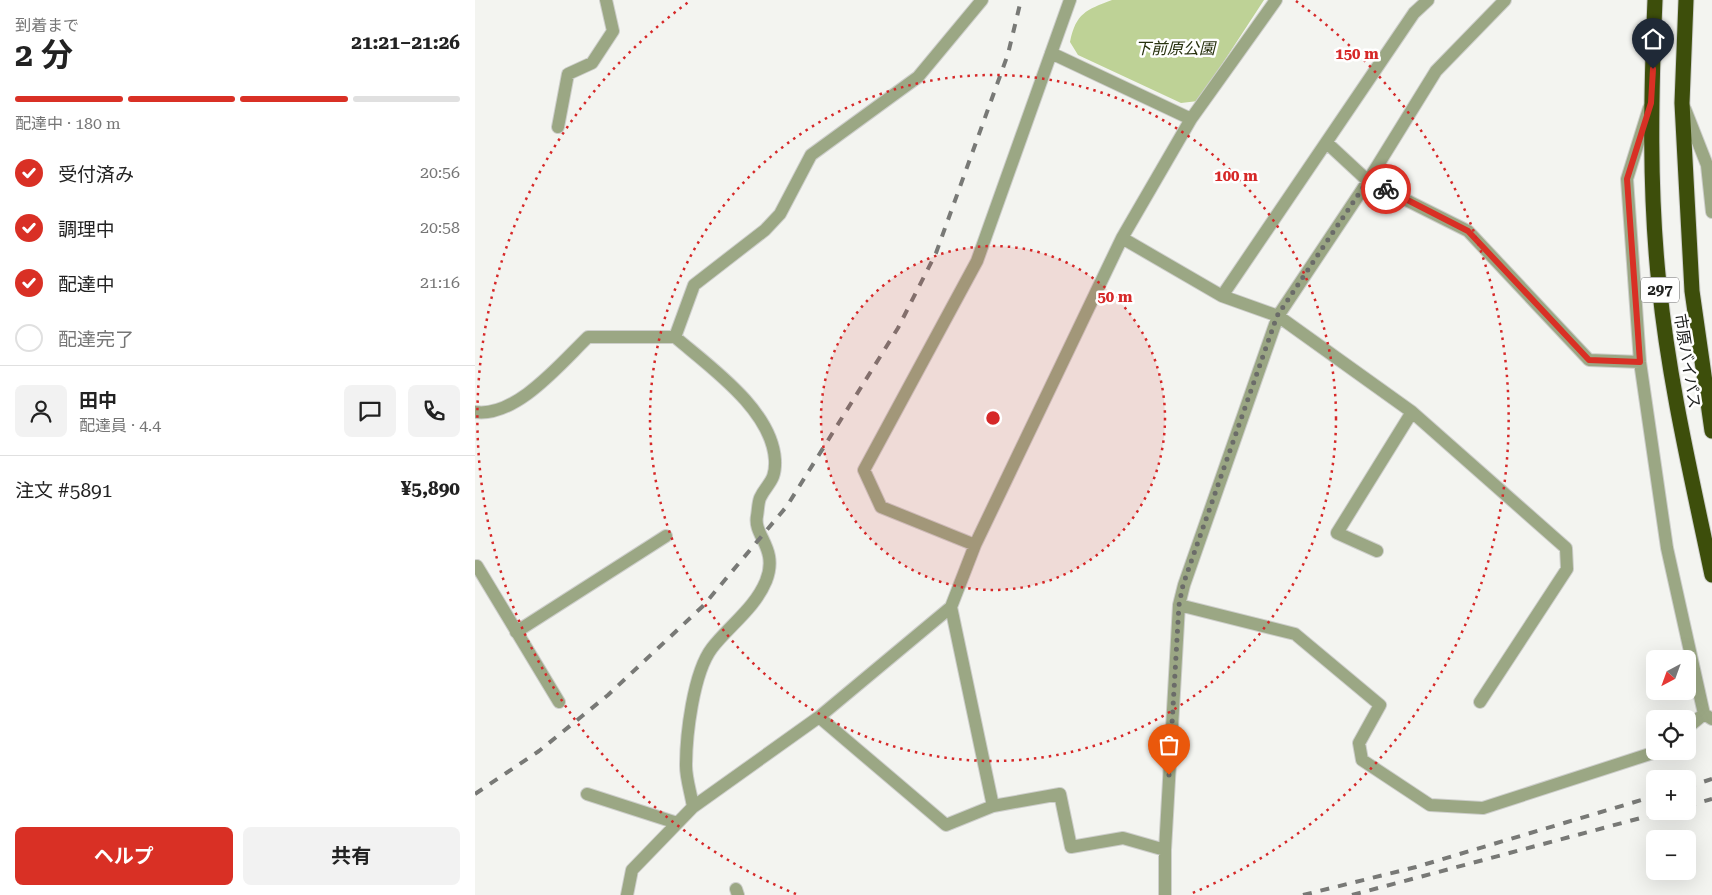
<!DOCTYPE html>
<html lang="ja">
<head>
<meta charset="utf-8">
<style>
  body { margin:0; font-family:"Roboto Serif","Noto Sans JP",serif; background:#f2f2f2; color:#222; height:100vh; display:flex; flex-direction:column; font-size:19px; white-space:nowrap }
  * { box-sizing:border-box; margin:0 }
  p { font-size:16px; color:#767676 }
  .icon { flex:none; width:28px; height:28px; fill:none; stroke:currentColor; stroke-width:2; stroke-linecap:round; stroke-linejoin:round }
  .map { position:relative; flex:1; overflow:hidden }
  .drawer { display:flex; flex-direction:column; background:#fff; width:475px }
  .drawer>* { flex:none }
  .needle { width:32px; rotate:221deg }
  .tools { position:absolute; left:1171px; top:650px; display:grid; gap:10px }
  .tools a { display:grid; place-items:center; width:50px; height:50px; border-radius:8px; background:#fff; box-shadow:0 5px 20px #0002; font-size:25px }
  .pin { position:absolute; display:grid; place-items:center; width:42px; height:42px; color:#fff; margin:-51px -21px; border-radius:50% 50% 50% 0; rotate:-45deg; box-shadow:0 0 5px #0007 }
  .pin .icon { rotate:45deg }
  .courier { position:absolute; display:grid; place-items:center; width:50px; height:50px; margin:-25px; border:4px solid #d93025; border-radius:50%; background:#fff; color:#222; box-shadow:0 1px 6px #0007 }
  .summary em { font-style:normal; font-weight:700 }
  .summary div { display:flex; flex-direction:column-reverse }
  .summary { display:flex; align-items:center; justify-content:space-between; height:85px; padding:0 15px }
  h1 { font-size:32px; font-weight:700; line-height:38px }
  .bar { display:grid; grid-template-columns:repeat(4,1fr); gap:8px 5px; align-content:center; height:60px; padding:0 15px }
  .bar i { height:6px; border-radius:4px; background:#e0e0e0 }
  .bar .on { background:#d93025 }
  .bar p { grid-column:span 4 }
  .line { display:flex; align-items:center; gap:12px; padding:0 15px; border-top:1px solid #e0e0e0 }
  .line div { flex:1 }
  .round { display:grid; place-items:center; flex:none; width:52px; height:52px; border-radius:8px; background:#f2f2f2 }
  ol { padding:0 15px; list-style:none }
  li { display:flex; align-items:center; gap:15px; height:55px }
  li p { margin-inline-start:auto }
  li .icon { padding:5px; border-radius:50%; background:#d93025; color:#fff; stroke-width:4 }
  li:last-child { color:#767676 }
  li i { width:28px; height:28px; border:2px solid #e0e0e0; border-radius:50% }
  .button { display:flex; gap:10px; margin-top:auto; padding:10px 15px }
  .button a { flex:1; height:58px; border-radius:8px; background:#d93025; color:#fff; font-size:20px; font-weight:700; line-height:58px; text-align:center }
  .button a+a { background:#f2f2f2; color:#222 }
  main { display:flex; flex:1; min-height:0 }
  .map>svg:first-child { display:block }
  .green { fill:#bed296 }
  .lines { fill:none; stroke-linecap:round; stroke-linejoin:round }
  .minor-casing { stroke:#cdcecb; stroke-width:14 }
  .highway-casing { stroke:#cdcecb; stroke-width:17 }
  .minor { stroke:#9ba784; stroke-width:12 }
  .highway { stroke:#3d4e0b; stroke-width:15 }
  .rail { stroke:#787976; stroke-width:4; stroke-dasharray:9 9; stroke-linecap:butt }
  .done { stroke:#6b6c69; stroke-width:5; stroke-dasharray:0 9 }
  .route { stroke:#d93025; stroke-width:6 }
  .ring { fill:none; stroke:#d62828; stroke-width:2.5; stroke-dasharray:2.5 5 }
  .labels { text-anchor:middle; stroke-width:5; stroke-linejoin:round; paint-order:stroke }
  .shield { fill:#fff; stroke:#646564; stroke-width:1 }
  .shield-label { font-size:15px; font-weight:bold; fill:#222321 }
  .park-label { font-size:16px; font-style:italic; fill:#27310e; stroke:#fff }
  .street-label { font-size:16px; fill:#222321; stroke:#fff }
  .centre { fill:#d62828; stroke:#fff; stroke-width:2.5 }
  .ring-label { font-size:15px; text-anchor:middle; font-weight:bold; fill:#d62828; stroke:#fff; stroke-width:5; stroke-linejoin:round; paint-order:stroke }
</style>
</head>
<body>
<main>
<section class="drawer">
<div class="summary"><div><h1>2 分</h1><p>到着まで</p></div><em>21:21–21:26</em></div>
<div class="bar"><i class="on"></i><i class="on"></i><i class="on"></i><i></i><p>配達中 · 180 m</p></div>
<ol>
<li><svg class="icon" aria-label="check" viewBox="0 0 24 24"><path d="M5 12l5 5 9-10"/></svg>受付済み<p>20:56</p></li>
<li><svg class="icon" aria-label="check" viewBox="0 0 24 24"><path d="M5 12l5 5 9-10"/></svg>調理中<p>20:58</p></li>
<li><svg class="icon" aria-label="check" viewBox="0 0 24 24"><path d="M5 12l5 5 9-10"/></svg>配達中<p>21:16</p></li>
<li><i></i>配達完了</li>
</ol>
<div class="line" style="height:90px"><a class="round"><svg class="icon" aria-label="person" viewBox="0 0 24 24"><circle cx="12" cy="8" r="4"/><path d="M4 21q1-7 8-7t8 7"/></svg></a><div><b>田中</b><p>配達員 · 4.4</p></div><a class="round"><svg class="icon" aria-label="chat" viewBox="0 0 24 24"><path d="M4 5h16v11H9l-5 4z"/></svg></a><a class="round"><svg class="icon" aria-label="phone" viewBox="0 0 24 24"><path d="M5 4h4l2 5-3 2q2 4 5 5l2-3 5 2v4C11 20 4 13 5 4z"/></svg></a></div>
<div class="line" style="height:65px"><div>注文 #5891</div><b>¥5,890</b></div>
<div class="button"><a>ヘルプ</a><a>共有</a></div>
</section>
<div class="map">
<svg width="1237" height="895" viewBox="0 0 1237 895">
  <rect width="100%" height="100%" fill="#f3f4f0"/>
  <!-- green -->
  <path class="green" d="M637,0H789L723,101L706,103L603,55L595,42C601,13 611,10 637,0Z"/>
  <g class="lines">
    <!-- minor casing -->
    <g class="minor-casing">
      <path id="minor" d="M576,53L716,119
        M1174,108L1152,179L1165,362L1192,548L1229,714L1237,719
        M1210,109L1232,165L1237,212
        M83,127L93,74L117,63L138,31L131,0
        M852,143L893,181L993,231L1114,360L1165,362
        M647,238L747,296L939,13L953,0
        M747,296L803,316L937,412L1091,548L1092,569L1005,702
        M200,337L219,285L290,230L305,214L336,155L443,77L507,0
        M0,412C41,418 86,363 113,337H200C235,367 297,410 300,460C301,482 292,483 285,498C283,503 283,511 282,516C278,536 304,548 291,581C280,608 254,626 237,648C218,673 211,736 211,766C211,779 216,793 218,807
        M500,545L406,507L389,470L502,261L595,0
        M902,551L862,533L937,412
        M0,567L2,566L84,702
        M704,605L820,634L905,705L884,743L887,760L955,805L1008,808L1184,751
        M41,632L191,536
        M344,717L471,825L518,806L476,607L500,545L647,238L716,119L801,0
        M1212,728L1229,714
        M112,794L202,823
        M518,806L585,794L596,847L648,838L690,850
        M261,889L263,895
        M152,895L157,870L218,807L344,717L476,607
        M690,895V850L704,605L709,585L803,316L893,181L961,71L1030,0"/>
    </g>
    <!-- highway casing -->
    <g class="highway-casing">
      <path id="highway" d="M1180,0C1176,95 1174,190 1184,284C1194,383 1217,479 1237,575
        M1211,0L1207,103L1217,291L1237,431"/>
    </g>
    <!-- minor -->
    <use href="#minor" class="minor"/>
    <!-- highway -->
    <use href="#highway" class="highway"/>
    <!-- rail -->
    <path class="rail" d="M1212,787L1237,779
      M0,794L64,751L133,695L228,606L312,506L423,328L461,253L533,54L546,0
      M1212,806L1237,799
      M828,895L941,867L1180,796
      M877,895L1192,811"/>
  </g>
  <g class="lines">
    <!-- done -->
    <path class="done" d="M694,775L704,605L708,585L802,316L893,180L911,189"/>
    <!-- route -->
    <path class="route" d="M911,189L993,231L1114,360L1165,362L1152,179L1176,103L1178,69"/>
  </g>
  <!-- distance rings -->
  <circle cx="518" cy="418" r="172" fill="#d62828" fill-opacity=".12"/>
  <g class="ring">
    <circle cx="518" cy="418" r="172"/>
    <circle cx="518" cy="418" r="343"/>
    <path d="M321 894A515 515 0 0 1 215 1M821 1A515 515 0 0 1 715 894"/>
  </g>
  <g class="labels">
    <!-- shield labels -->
    <rect class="shield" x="1166" y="277.5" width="38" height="25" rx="4"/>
    <g class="shield-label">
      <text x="1185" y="295">297</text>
    </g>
    <!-- park labels -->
    <g class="park-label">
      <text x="700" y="54">下前原公園</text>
    </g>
    <!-- street labels -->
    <g class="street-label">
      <text transform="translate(1213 361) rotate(81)" y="6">市原バイパス</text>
    </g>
  </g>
  <circle cx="518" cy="418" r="8" class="centre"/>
  <g class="ring-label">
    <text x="882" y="59">150 m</text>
    <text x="761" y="181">100 m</text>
    <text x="640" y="302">50 m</text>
  </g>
</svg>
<div class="tools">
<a><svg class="needle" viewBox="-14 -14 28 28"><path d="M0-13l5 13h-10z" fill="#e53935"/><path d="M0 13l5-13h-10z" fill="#767676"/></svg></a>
<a><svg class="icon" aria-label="locate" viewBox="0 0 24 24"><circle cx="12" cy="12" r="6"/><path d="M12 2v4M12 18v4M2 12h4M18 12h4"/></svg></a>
<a>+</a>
<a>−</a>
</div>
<div class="pin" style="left:694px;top:775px;background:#ea580c"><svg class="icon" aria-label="bag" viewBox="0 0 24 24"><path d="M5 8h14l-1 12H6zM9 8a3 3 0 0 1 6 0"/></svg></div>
<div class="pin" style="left:1178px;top:69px;background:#1f2937"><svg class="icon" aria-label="home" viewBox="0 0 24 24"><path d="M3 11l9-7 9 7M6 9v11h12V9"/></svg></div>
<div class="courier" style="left:911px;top:189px"><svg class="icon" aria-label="bike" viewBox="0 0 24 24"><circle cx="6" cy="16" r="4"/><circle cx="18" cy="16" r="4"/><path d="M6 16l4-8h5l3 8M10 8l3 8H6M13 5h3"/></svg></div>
</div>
</main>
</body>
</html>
